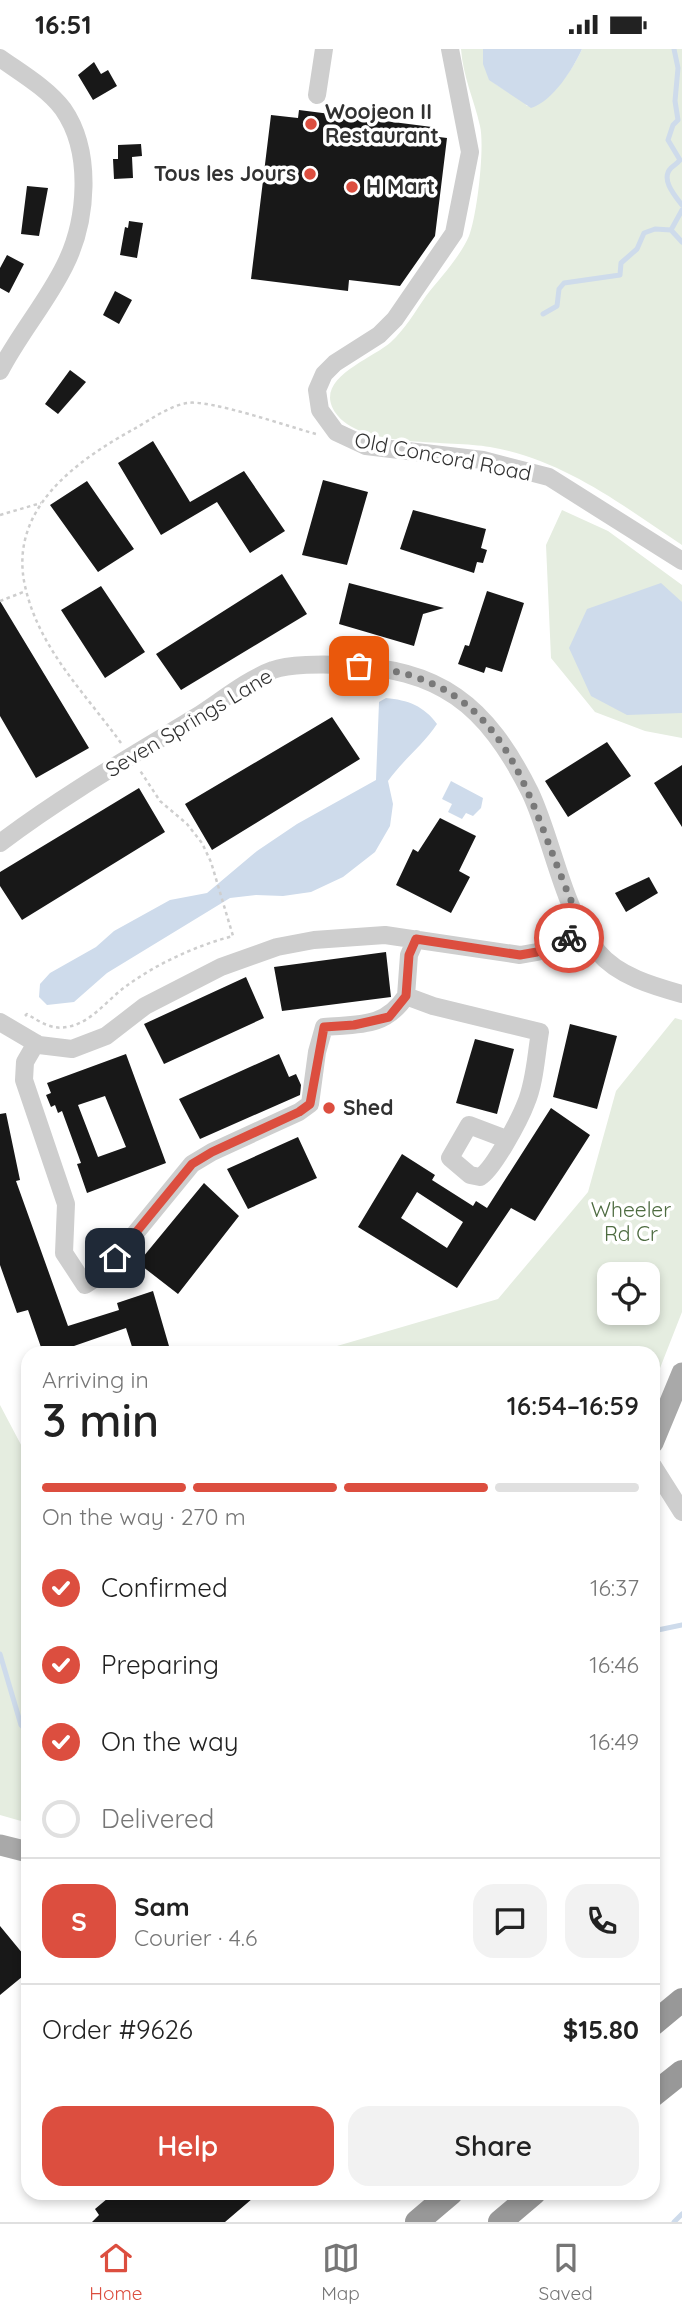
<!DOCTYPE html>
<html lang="en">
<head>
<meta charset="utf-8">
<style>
  body { margin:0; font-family:Quicksand,sans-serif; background:#f2f2f2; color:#222; height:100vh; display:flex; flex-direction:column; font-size:26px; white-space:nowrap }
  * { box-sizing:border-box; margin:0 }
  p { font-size:23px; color:#767676 }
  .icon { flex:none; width:38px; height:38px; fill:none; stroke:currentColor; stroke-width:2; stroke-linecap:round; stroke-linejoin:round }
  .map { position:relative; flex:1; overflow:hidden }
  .side { position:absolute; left:21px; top:1297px; width:639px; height:854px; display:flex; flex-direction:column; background:#fff; border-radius:21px; box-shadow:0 4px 10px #0003 }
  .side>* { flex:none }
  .buttons { position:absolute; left:597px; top:1213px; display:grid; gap:14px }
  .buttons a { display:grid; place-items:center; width:63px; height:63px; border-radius:14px; background:#fff; box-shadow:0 4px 10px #0003; font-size:35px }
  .pin { position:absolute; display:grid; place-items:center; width:60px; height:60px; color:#fff; margin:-30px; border-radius:14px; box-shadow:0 4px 10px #0006 }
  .courier { position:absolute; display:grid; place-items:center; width:70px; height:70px; margin:-35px; border:5px solid #dc4e3f; border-radius:50%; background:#fff; color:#222; box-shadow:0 2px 9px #0007 }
  .head em { font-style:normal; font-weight:600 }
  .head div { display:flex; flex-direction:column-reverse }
  .head { display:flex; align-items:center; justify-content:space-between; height:119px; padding:0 21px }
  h1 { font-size:46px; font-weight:600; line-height:52px }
  .bar { display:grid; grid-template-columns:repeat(4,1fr); gap:10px 7px; align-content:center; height:84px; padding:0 21px }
  .bar i { height:9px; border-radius:5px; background:#e0e0e0 }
  .bar .on { background:#dc4e3f }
  .bar p { grid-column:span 4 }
  .line { display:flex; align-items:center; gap:18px; padding:0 21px; border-top:2px solid #e0e0e0 }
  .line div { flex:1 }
  .round { display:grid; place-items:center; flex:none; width:74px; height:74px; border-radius:21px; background:#f2f2f2 }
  ol { padding:0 21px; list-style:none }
  li { display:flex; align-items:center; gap:21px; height:77px }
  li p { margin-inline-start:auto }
  li .icon { padding:7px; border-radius:50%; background:#dc4e3f; color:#fff; stroke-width:4 }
  li:last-child { color:#767676 }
  li i { width:38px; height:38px; border:4px solid #e0e0e0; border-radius:50% }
  .primary-button { display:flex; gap:14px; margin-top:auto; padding:14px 21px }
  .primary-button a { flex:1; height:80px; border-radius:21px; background:#dc4e3f; color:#fff; font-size:28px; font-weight:600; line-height:80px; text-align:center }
  .primary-button a+a { background:#f2f2f2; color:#222 }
  .status { display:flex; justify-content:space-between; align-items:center; height:49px; padding:0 35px; background:#fff; direction:ltr }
  .status svg { height:19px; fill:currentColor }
  .dock { display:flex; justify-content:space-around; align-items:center; height:98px; border-top:2px solid #e0e0e0; background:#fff; font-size:19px; color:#767676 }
  .dock a { display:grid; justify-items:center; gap:4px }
  .dock .on { color:#dc4e3f }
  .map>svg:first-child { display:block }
  .green { fill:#e5ede0; fill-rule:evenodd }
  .water { fill:#cedbeb }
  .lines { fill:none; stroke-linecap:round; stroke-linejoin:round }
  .stream { stroke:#cedbeb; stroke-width:5 }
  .building { fill:#181818; fill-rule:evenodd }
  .path { stroke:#cecece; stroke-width:2.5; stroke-dasharray:3.5 3.5; stroke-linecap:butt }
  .minor { stroke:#cecece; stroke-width:18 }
  .major { stroke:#a9a9a9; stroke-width:21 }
  .highway { stroke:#989898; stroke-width:24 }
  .done { stroke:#797979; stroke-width:7; stroke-dasharray:0 12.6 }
  .route { stroke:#dc4e3f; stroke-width:9 }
  .poi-dot { fill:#dc4e3f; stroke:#fff; stroke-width:2.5 }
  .labels { text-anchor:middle; stroke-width:7; stroke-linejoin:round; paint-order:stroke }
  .poi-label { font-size:21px; font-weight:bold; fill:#313131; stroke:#fff; text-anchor:start }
  .street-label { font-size:21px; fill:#313131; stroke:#fff }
  .park-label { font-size:21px; fill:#4d6b40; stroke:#fff }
</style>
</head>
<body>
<div class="status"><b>16:51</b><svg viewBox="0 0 49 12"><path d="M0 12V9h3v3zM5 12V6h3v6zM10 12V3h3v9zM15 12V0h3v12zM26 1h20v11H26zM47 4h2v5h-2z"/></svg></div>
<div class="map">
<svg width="682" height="2173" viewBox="0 0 682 2173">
  <rect width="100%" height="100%" fill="#fff"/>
  <!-- green -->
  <path class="green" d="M461,0H483C485,49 510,32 527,57C553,49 571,24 582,0H682V496C622,456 564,411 490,398C450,391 365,399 338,367C308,331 371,311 391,293C405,280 415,263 426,247C440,229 460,208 469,187C477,167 485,98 480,77C474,50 463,28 461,0Z
    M562,461L608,482L682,536V689L645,682L595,663L551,609L546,496Z
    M675,969L682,971V1263L653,1337V1304H313L498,1250L588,1143L616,1042ZM609,1225H648V1264H609Z
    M0,1356L28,1409V1774L0,1766Z"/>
  <!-- water -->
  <path class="water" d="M483,0H582C573,20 553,52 531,59L489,31L483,15Z
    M661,534L682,553V664L627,666L591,647L569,599L587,560Z
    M386,649C408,651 424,657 437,675C423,696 403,711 388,732L393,755L390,777L375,803L343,828L311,843L283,847L256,846L230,849L107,924L74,953L47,956L39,948L40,935L50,924L96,898L114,882L170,851L207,844L257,802L297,775L376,731L379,653Z
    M451,732L483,749L481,759L473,767L466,764L462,770L448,763L452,755L442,750Z"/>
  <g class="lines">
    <!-- stream -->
    <path class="stream" d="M674,0L678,19L675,52L678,71L673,76L668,91L680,111C678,114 674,116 671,119C660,130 675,147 682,156
      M682,161L671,181L682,193
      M543,265L557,257L559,240L564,234L620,226L621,214L637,200L644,184L655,180L671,181
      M653,1582L682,1576
      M0,1605L21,1676L28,1683
      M674,2173L682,2165"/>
  </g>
  <!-- building -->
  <path class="building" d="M94,13L101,25L108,21L117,37L93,51L78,26Z
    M299,61L432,78L431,87L447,89L435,187L400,237L349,231L348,242L251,230L271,66L298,69Z
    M141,95L142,107L132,108L133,129L114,130L113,110H118V96Z
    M27,137L48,139L39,187L21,185Z
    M129,172L143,174L137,209L120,206L125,178L128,179Z
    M7,206L24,215L9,244L0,239V219Z
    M115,242L132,251L119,275L103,266Z
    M70,321L86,333L58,365L45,355Z
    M153,392L190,453L244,422L285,482L250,504L217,453L161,486L118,414Z
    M323,431L368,443L347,516L302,506Z
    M87,432L134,500L98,523L50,456Z
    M413,461L486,480L481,499L487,501L483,514L477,513L474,524L400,500Z
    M282,525L307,565L181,641L156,605Z
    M349,534L444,559L423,565L414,597L339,575Z
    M101,537L145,603L105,629L61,561Z
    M487,542L524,554L502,623L486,618L484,624L458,615L465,596L469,597Z
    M0,552L89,699L36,729L0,667Z
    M332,668L360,710L212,801L185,755Z
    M607,693L631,727L568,768L545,732Z
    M682,716V778L654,734Z
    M139,739L165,783L22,871L0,837V823Z
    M440,769L476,787L459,822L470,828L451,864L396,836L413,800L418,803Z
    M649,828L658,844L626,863L615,844Z
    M386,903L391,948L282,962L274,918Z
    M246,928L264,969L164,1015L144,975Z
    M570,975L617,987L597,1060L553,1048Z
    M475,990L514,1000L497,1065L456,1054Z
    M126,1005L166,1114L87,1144L77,1115L81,1114L62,1062L58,1064L55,1056L51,1058L46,1046L51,1044L47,1034ZM105,1047L126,1098L98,1108L78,1056Z
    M279,1005L289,1028L296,1025L301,1036L300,1046L200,1090L179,1050Z
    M551,1059L590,1086L535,1172L511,1159L457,1239L358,1178L402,1105L435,1126L432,1131L473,1157L476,1152L487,1159ZM417,1143L463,1173L447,1199L401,1169Z
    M6,1064L20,1131L16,1132L68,1277L119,1261L117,1254L153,1242L171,1304H134L126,1279L74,1297L76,1304H43L28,1261L17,1264L0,1216V1065Z
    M298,1088L317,1129L248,1160L227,1120Z
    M204,1134L239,1167L178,1245L138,1214Z
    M0,1877L28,1911V1923L0,1946Z
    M114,2144H259L225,2173H92L99,2166L95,2160Z"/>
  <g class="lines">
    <!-- path -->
    <path class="path" d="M0,466L41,454
      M0,552L26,542
      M121,694C85,644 39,600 25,537C8,460 76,412 134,380C150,371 169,357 187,354C209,350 290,378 316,385
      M25,967L27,965C40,973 52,981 67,978C91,974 106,952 125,938C156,915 195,897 233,887L211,813L202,794L187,775L160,752L139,720"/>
    <!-- minor -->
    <path class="minor" d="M450,0L470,103L454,184L395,270L379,286L335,314L324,325L317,341L320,361L336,383L366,397L483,411L549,428L682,512
      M0,9C21,24 47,39 63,60C93,103 87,172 65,216C47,253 19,285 0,322
      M317,46L324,0
      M0,794C62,747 130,708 196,668C220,653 246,631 273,621C288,615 324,615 341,616C440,619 486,655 530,743C553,791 563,863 598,903C618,927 653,937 682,945
      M416,890L409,906L406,947L433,957L540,983C536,1006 535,1033 526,1054C520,1070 493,1121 480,1128L470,1126L450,1109L469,1076L506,1090
      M0,973L39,996L72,1000L106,987L145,957L221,918L277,898L314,891L385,886L520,906L537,903L585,882
      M36,994L25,1013L24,1031L66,1155L64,1204L85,1236L102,1225L192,1115L212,1103L299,1063L310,1055L317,1003L324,978C359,975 385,979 406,947
      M653,1417L682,1463"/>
    <!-- major -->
    <path class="major" d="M653,1394L682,1324
      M0,1796L28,1803"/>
    <!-- highway -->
    <path class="highway" d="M653,1975L682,1951
      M653,2046L682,2023
      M417,2173L451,2144
      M500,2173L534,2144"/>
  </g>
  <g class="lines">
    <!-- done -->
    <path class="done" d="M359,617C522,630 526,763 585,882L569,889"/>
    <!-- route -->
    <path class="route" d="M115,1209L192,1115L212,1103L299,1063L310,1055L324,978L354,976L389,968L406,947L409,906L416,890L520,906L537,903L569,889"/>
  </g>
  <!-- markers -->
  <g class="poi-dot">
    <circle cx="311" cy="75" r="7"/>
    <circle cx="310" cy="125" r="7"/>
    <circle cx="352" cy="138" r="7"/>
    <circle cx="329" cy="1059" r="7"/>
  </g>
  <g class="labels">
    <!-- poi labels -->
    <g class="poi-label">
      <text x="325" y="70">Woojeon II<tspan x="325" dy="24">Restaurant</tspan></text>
      <text x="296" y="132" text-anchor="end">Tous les Jours</text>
      <text x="366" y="145">H Mart</text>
      <text x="343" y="1066">Shed</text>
    </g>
    <!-- street labels -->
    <g class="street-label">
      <text transform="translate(443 408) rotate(11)" y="7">Old Concord Road</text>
      <text transform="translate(189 674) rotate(-31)" y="7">Seven Springs Lane</text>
    </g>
    <!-- park labels -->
    <g class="park-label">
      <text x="631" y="1168">Wheeler<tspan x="631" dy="24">Rd Cr</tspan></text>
    </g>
  </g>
</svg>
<div class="buttons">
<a><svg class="icon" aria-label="locate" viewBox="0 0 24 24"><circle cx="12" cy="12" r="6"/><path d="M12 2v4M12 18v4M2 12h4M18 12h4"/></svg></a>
</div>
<div class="pin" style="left:359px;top:617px;background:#ea580c"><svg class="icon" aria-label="bag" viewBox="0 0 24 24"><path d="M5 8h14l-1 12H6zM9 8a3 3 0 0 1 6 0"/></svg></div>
<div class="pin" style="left:115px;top:1209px;background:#1f2937"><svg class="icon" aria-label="home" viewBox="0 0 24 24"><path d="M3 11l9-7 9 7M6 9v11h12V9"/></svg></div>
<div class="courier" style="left:569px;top:889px"><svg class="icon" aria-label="bike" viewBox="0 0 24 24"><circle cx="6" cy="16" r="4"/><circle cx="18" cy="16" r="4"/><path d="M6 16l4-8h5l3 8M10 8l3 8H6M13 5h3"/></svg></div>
<section class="side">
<div class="head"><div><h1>3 min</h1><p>Arriving in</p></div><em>16:54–16:59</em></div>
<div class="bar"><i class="on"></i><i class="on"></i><i class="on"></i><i></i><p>On the way · 270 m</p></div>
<ol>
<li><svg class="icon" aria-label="check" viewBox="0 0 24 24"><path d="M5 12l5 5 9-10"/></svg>Confirmed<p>16:37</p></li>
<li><svg class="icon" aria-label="check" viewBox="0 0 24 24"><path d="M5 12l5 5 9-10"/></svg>Preparing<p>16:46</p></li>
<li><svg class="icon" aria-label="check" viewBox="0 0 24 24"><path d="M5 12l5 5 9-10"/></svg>On the way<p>16:49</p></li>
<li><i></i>Delivered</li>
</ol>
<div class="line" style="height:126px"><b class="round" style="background:#dc4e3f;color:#fff">S</b><div><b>Sam</b><p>Courier · 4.6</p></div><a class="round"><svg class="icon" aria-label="chat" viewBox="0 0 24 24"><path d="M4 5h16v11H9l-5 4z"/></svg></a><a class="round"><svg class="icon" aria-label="phone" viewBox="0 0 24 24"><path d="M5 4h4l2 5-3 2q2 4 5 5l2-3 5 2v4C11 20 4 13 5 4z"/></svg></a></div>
<div class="line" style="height:91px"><div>Order #9626</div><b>$15.80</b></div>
<div class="primary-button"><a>Help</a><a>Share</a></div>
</section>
</div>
<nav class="dock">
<a class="on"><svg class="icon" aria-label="home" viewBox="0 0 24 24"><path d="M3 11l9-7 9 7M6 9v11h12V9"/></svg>Home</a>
<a><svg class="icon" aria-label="map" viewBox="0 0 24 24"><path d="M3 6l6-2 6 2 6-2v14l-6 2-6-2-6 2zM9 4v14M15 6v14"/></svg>Map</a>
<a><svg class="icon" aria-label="saved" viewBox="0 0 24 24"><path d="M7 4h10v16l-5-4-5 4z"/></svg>Saved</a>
</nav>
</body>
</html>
